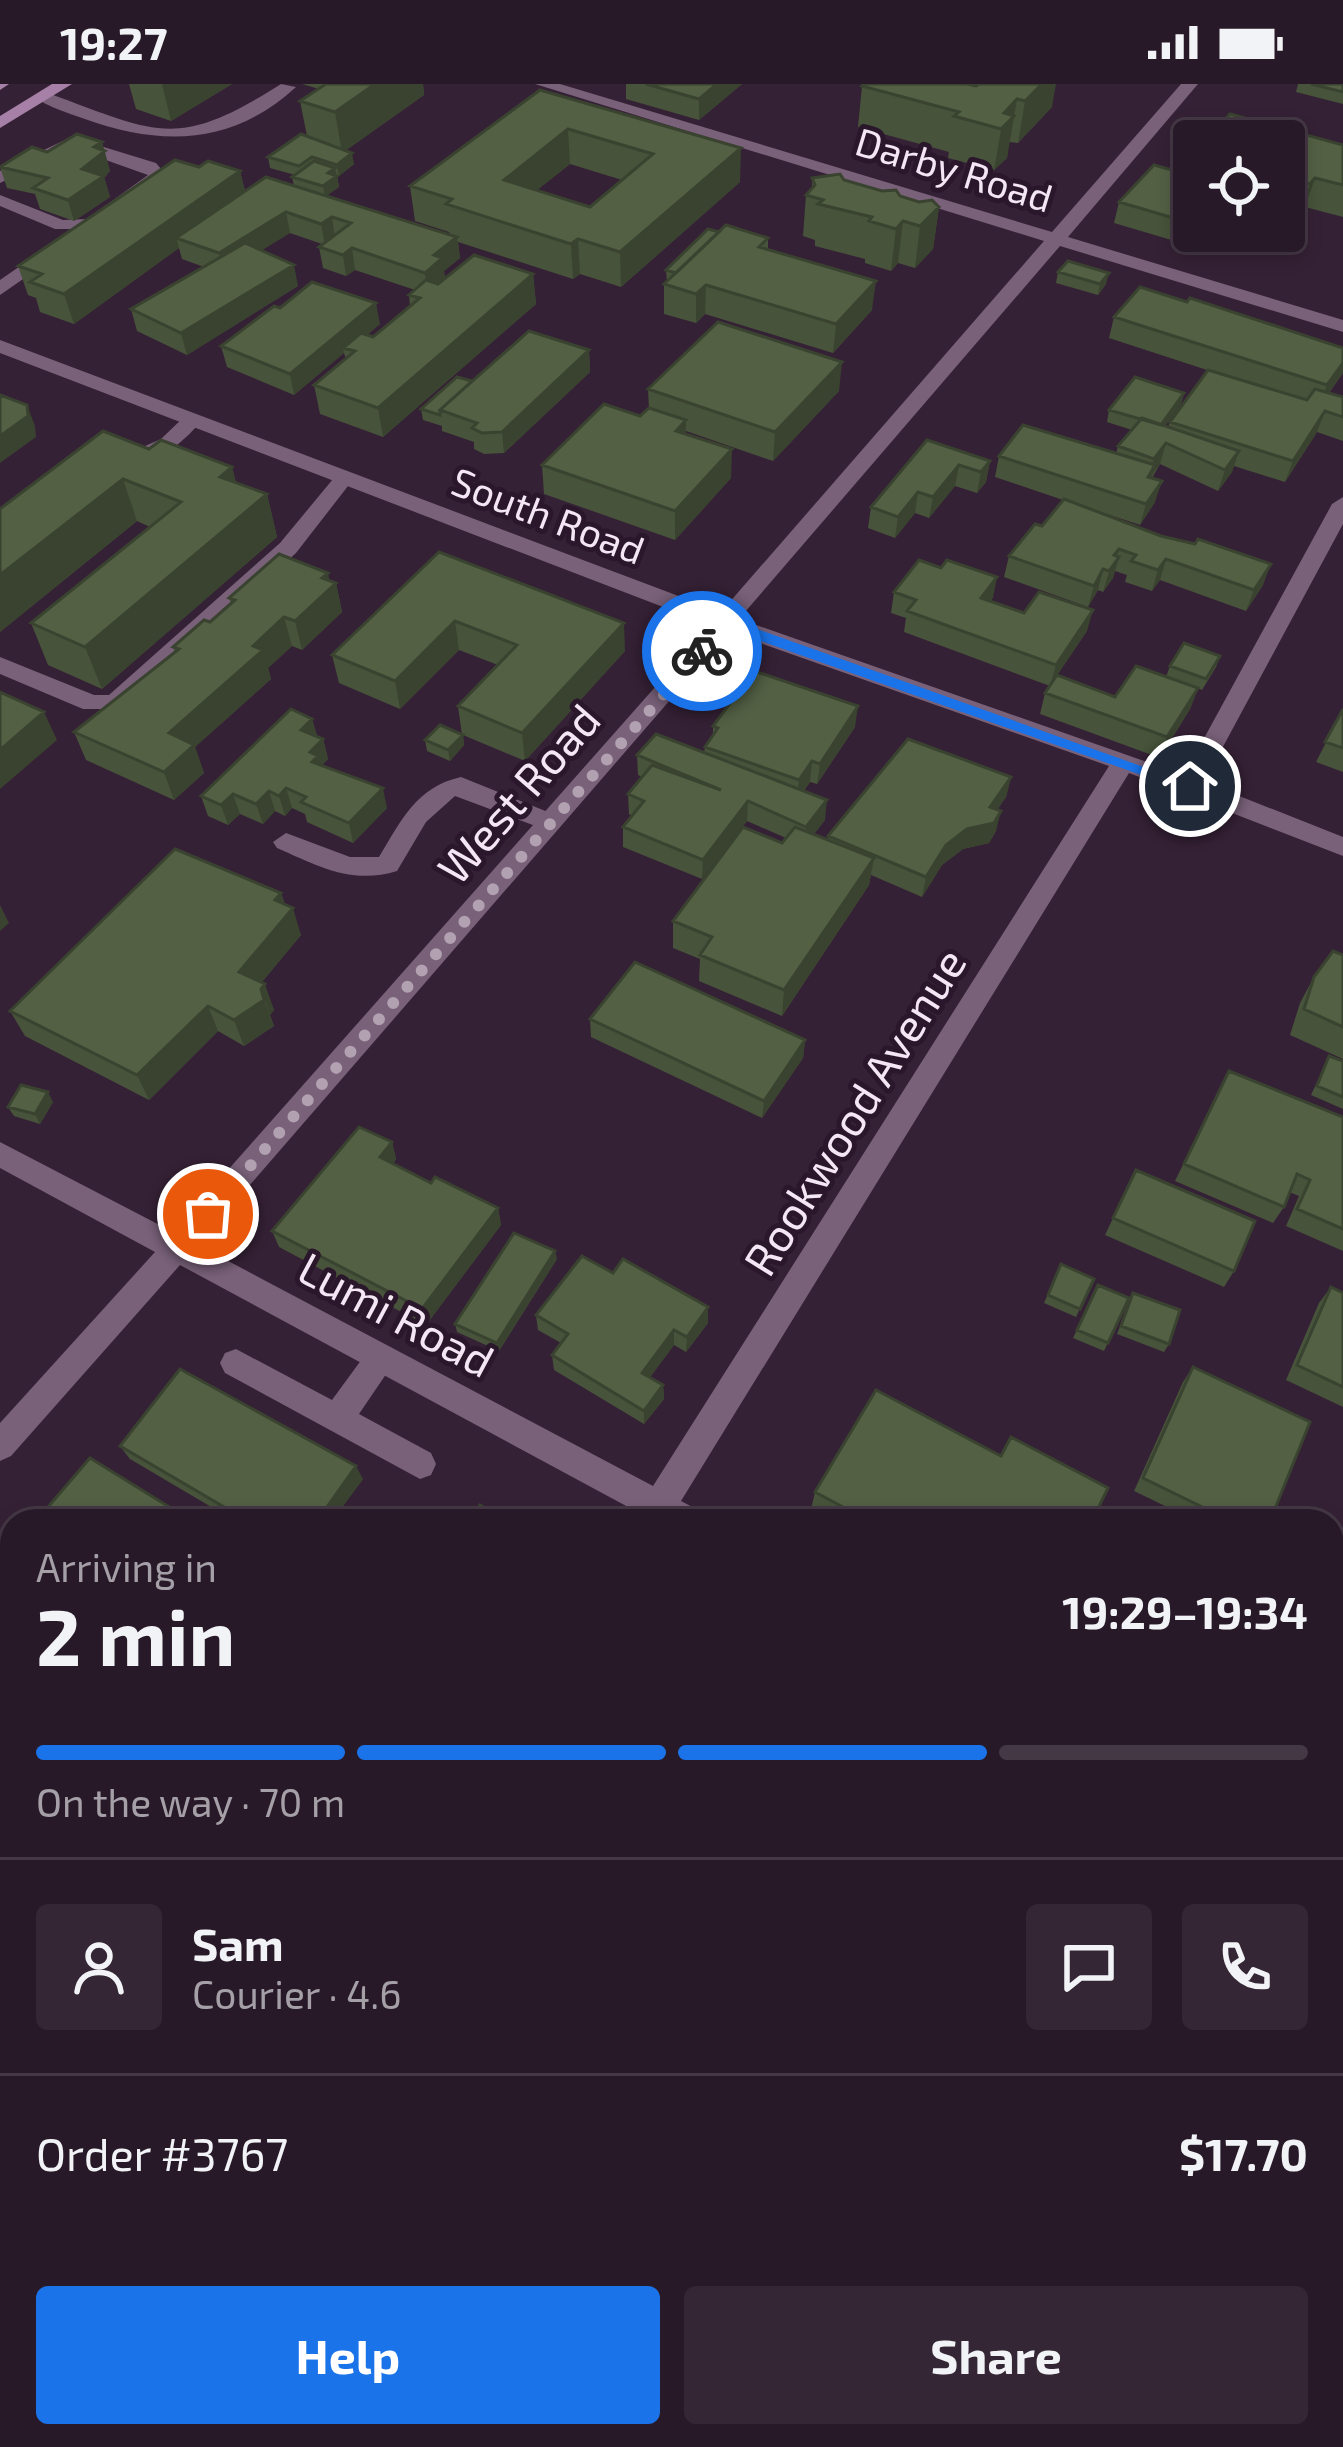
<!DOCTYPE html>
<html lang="en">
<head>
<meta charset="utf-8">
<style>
  body { margin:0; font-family:"Exo 2",sans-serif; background:#342634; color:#f1f3f6; height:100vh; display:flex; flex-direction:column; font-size:45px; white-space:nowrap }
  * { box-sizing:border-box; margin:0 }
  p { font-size:39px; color:#a5a0a8 }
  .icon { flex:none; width:66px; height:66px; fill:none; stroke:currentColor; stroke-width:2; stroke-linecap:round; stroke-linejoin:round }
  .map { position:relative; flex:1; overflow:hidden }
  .drawer { position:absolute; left:0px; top:1425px; width:1344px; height:939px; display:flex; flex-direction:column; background:#281928; border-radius:36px 36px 0 0; box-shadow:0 6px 18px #0003,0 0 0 3px #443845 }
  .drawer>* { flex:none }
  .fabs { position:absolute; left:1173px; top:36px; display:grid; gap:24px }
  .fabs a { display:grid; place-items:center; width:132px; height:132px; border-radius:12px; background:#281928; box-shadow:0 6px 18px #0003,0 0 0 3px #443845; font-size:60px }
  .pin { position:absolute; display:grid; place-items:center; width:102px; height:102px; color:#fff; margin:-51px; border:6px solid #fff; border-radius:50%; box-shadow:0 3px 12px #0007 }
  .courier { position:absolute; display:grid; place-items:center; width:120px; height:120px; margin:-60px; border:9px solid #1a73e8; border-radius:50%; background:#fff; color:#222; box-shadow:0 3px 15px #0007 }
  .summary em { font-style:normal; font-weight:700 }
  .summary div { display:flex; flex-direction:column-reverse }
  .summary { display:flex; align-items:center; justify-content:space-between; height:204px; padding:0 36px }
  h1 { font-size:78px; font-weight:700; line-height:90px }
  .bar { display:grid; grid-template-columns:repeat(4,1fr); gap:18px 12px; align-content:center; height:144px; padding:0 36px }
  .bar i { height:15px; border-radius:9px; background:#443845 }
  .bar .selected { background:#1a73e8 }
  .bar p { grid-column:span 4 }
  .line { display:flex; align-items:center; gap:30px; padding:0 36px; border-top:3px solid #443845 }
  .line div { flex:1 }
  .round { display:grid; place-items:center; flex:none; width:126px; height:126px; border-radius:12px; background:#342634 }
  .button { display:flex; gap:24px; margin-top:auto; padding:24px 36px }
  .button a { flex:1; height:138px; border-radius:12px; background:#1a73e8; color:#fff; font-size:48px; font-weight:700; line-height:138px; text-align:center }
  .button a+a { background:#342634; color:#f1f3f6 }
  .status { display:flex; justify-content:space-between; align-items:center; height:84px; padding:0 60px; background:#281928; direction:ltr }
  .status svg { height:33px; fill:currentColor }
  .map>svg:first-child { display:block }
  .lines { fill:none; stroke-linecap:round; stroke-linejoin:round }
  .lane { fill:#796179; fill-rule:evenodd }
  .street { fill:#796179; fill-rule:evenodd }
  .secondary { fill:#a680a6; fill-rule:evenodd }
  .wall { fill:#47533a; fill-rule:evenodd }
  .shaded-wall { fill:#3a4330 }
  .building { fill:#536044; stroke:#3a4330; stroke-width:3; fill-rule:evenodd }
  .route { fill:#1a73e8 }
  .done { stroke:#b1a1b1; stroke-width:12; stroke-dasharray:0 21.6 }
  .labels { text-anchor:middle; stroke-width:10; stroke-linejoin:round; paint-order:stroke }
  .far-street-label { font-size:39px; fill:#f4e6f4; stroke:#2a172b }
  .street-label { font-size:45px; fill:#f4e6f4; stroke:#2a172b }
</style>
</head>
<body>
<div class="status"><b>19:27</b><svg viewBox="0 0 49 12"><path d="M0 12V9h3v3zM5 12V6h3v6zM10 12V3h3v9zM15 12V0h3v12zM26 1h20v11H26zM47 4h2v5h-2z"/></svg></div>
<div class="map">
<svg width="1343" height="2363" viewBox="0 0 1343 2363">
  <rect width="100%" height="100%" fill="#352135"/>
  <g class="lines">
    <!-- lane -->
    <path class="lane" d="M281,0L296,3C233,61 163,63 85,35C68,29 48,23 34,13L48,9C159,50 177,66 281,0Z
      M71,53L156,79L167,92L91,145H55L0,122V111L63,136L87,135L148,91L72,64L0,99V87Z
      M26,178L42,182L0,211V196Z
      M186,331L203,335C185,357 157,382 127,378V370L161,355Z
      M345,387L355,393L296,469L123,625H83L0,590V573L94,611H109L280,459L338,389Z
      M461,693L558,732L561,738L549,747L455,712L426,738L397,787C352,801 318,782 277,764L273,758L286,749L350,773H379C401,737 416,703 461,693Z
      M381,1260L392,1264L397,1274L359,1330L431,1369L436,1380L431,1391L420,1395L225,1289L220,1279L225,1269L236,1265L332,1316L370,1264Z
      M0,1532L12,1537V1574L0,1569Z
      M1332,1747L1343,1751V1792L1332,1788Z"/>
    <!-- street -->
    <path class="street" d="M535,0H560L1052,148L1181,0H1198L1068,153L1343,236V248L1060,162L739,535L1184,691L1332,420L1343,413V440L1204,698L1343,753V772L1129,689L681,1417L698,1426L702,1437H654L180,1181L11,1372L0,1377V1339L155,1168L0,1084V1058L173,1148L710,541L0,269V256L721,528L1044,157ZM729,548L1109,682L653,1402L198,1161Z"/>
    <!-- secondary -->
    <path class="secondary" d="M0,0H9L0,6Z
      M52,0H72L0,44V32Z
      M1343,1662V1699L1332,1704V1667Z
      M340,2352H394L389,2363H335Z"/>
  </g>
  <!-- wall -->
  <path class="wall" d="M129,0H232L171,37L136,25Z
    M302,0H423L424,11L345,67L354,80L339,92L337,91L339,103L326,112L450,151L449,148L415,137L410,102L540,6L740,98L621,203L580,190L573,195L458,158L460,174L444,187L445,195L533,190L536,220L383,353L320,330L314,301L346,275L344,269L294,311L227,283L221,262L280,224L380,240L367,251L373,253L410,222L409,211L415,206L355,186L346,192L323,184L319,163L322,160L290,149L261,166L298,202L187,271L137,247L131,225L204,183L182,175L179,164L74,240L40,228L36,214L28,211L18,182L199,83L240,87L245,107L294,102L292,93L295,91L270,84L268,73L307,52L300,17L319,5ZM570,80L622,96L590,123L537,106Z
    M626,0H742L699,36L626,15Z
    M967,0L1052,23L1018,59L1009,58L1007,74L994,86L948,74L949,68L858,43L862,2Z
    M1298,0H1343V20L1296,8Z
    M1284,57L1343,61V133L1305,123L1301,129L1284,125Z
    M102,58L110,87L104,93L110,113L74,137L40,125L35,110L7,104L0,83L47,68Z
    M1194,74V147H1242L1222,171L1114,139L1119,118L1189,91Z
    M812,94L844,96L939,123L933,165L915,184L898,179L891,187L865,179V175L815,162V156L803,152L806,111L812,105Z
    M719,148L768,154V165L872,226L833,269L705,230L696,239L664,230V200L667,198L666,186Z
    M1058,188L1106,200L1098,211L1056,199Z
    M1114,233L1343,264V289L1329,309L1343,313V357L1317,348L1285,398L1234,382L1232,388L1218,407L1160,380L1152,394L1155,418L1140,441L1089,424L1263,501L1246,527L1160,496L1152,507L1125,498L1127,491L1115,487L1113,494L1103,508L1098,506L1088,523L1004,493L1009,472L1042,442L1063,416L995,393L999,372L1116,370L1118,362L1132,346L1107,338L1109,326L1184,309L1181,320L1165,342L1168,343L1170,338L1207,286L1109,254Z
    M589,266L590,288L504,369L484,370L474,365V358L442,347V342L423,336L421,325L472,297Z
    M648,305L839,307L773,377L686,347V350L731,394L675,456L544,410L542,381L640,332L649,324Z
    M927,356L990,377L986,398L977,409L955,402L929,434L915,429L895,454L868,444L871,423Z
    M149,365L232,383L236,399L267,410L277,453L102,605L48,581L31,539L150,443L137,437L0,548V425Z
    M439,468L625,567L525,677L463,651L464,661L450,677L427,667L425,656L462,651L458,622L498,581L459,566L400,625L339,599L332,571Z
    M941,484L997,493L990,517L1024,529L1087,547L1057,591L1115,613L1166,593L1170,582L1220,572L1216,583L1202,606L1198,604L1190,625L1160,674L1040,630L1045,609L1050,602L904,548L906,534L891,529L894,508Z
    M330,497L336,499L342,528L302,566L292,562L268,584L271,595L195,663L204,689L174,716L86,676L74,648L175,569L173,563L210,538L231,520L229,514Z
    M1343,625V688L1316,678Z
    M312,635L317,652L323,655L328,675L322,681L387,724L353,759L307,738L305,730L292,724L285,732L275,727L263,740L240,730L228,741L208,732L201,712Z
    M713,642L855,643L817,700L810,698L804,707L825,736L814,750L828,756V752L1011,693L1006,713L997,726L996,747L989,759L963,765L942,781L922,813L871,791L869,801L782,932L699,897L700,875L673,864V837L782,759L786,754L747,737L702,795L623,763V743L632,732L629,730L628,710L642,693L638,691L637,671L704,669L705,663L713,651Z
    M281,809L285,820L301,851L262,898L274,926L270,931L274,942L244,962L218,947L149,1016L25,952L10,927Z
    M1343,871V975L1290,951L1300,919L1314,893Z
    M590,935L805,956L803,974L762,1034L591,953Z
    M1329,972L1343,977V1025L1311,1011Z
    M1229,987L1343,1033V1167L1286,1142L1299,1112L1289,1108L1284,1123L1273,1139L1175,1097Z
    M53,1018L40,1040L14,1032L8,1023Z
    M392,1058L396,1075L393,1080L431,1099L498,1124L501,1141L426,1241L279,1163L272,1147Z
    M1136,1086L1234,1187L1224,1203L1105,1151Z
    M557,1175L499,1267L457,1248L455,1240Z
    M1061,1180L1094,1195L1076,1233L1044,1219Z
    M613,1189L708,1223V1239L686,1268L674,1261L650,1293L663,1301L664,1315L644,1340L554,1286L552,1271L561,1259L538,1246L536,1231Z
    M1098,1201L1129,1214L1104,1267L1073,1254Z
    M1331,1203L1343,1209V1323L1286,1296L1319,1219Z
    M1133,1209L1169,1260L1164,1268L1117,1250Z
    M1193,1283L1270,1437H1196L1134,1407L1183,1298Z
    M120,1362L363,1395L332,1437H235L130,1375Z
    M815,1408L1092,1437H833L811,1425Z
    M1332,2057L1343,2058V2224L1332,2217Z
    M1172,2352H1274L1270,2363H1168Z"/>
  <!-- shaded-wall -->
  <path class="shaded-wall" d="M162,0H232L171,37Z
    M375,0H423L424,11L342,69L335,28Z
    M717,0H742L699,36V15Z
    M1042,0H1056L1052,23L1018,59L1025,17Z
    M1017,15L1007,74L994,86L1004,29Z
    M568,45L570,80L507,130L504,96Z
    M102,58L110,87L104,93L110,113L74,137L68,116L94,63Z
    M741,64L740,98L621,203L620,168Z
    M352,69L354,80L339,92L337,81Z
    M335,84L339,103L325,113L323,102L328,89Z
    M240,87L247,116L176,154L179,164L74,240L64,210Z
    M1315,94L1305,123L1301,129L1310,100Z
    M939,123L933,165L915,184L920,142Z
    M286,128L290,149L224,190L219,169Z
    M332,133L335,154L325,161L321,140Z
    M903,137L898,179L891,187L896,145Z
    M1231,147H1242L1222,171L1228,150Z
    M457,153L460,174L444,187L445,195L427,210L425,189L434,171Z
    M578,155L580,190L573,195L571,160Z
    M352,164L355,186L346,192L343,171Z
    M294,181L298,202L187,271L181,249Z
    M1109,189L1106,200L1098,211L1100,200Z
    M533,190L536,220L383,353L378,324Z
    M876,197L872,226L833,269L836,240Z
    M706,201L705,230L696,239V210Z
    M376,219L380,240L349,265L343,264L344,269L294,311L290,290Z
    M589,266L590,288L504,369L502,348Z
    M842,278L839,307L773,377L775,348Z
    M1343,279V289L1319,322L1327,301Z
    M1184,309L1181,320L1157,354L1160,342Z
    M27,321L35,342L36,353L0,379V352Z
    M1325,327L1317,348L1285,398L1293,377Z
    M686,336V366L676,347Z
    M1166,359L1160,380L1153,389L1149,402L1141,414L1154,375Z
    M732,365L731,394L675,456V427Z
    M1239,367L1232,388L1218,407L1225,386Z
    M990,377L986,398L977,409L981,388Z
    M959,381L955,402L929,434L933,413Z
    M232,383L243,425L220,393Z
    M123,395L137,437L0,548V491Z
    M1162,397L1155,418L1140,441L1146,420Z
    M918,408L915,429L895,454L898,433Z
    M267,410L277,453L102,605L85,563Z
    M1119,465L1115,479L1119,473L1113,494L1103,508L1114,471Z
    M1166,475L1160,496L1152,507L1158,486Z
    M1271,480L1263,501L1246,527L1254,506Z
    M1103,485L1098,506L1088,523L1094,502Z
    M328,489L331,504L336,499L342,528L302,566L295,537L322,494Z
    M997,493L993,514L977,535L981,514Z
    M1093,526L1087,547L1050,602L1056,581Z
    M284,533L292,562L268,584L271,595L195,663L204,689L174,716L164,688L169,649L253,562Z
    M455,537L459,566L400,625L395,597Z
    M624,539L625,567L525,677L522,649Z
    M1198,604L1190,625L1160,674L1167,653Z
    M858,622L855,643L817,700L820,680Z
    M44,628L57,656L0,705V666Z
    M312,635L318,655L301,646Z
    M463,651L464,661L450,677L448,666Z
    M323,655L328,675L321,682L318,698L310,668Z
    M812,677L810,698L797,716L799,696Z
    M1011,693L1006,713L987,740L1001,727L996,747L989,759L963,765L942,781L922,813L926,793L946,761L990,723Z
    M286,704L292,724L285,732L279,712Z
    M383,704L387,724L353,759L349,739Z
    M269,707L275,727L263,740L256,720Z
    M233,710L240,730L228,741L221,721Z
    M827,716L825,736L804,763L806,743Z
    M748,717L747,737L702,795L703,776Z
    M874,774L869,801L782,932L784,906Z
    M281,809L288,830L293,824L301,851L249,913L239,888L275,816Z
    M0,821L9,839L0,847Z
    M265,900L274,926L270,931L261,905Z
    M264,916L274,942L244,962L234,936Z
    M208,922L218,947L149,1016L137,991Z
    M805,956L803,974L762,1034L764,1017Z
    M48,1008L53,1018L40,1040L35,1030Z
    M392,1058L396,1075L385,1090L380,1073Z
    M498,1124L501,1141L426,1241L422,1225Z
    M555,1167L557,1175L499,1267L497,1259Z
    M708,1223V1239L686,1268L687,1253Z
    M674,1246V1261L643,1303L642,1289Z
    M663,1301L664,1315L644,1340V1327Z
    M356,1382L363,1395L332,1437H317Z
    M0,2137L12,2147V2169L0,2160Z
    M12,2209V2238L0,2257V2227Z"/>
  <!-- building -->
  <path class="building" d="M326,0H375L335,28L300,17Z
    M646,0H717L699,15Z
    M864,0H967L976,2L979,0H1042L1025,17L1017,15L1004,29L1014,32L1001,45L954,32L959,28L862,2Z
    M1311,0H1343V8Z
    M540,6L741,64L620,168L578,155L571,160L446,120L452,115L410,102ZM568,45L653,70L590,123L504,96Z
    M1230,30L1343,61V101L1315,94L1310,100L1284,94V57H1206Z
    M77,50L102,58L94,63L105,67L82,85L104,92L68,116L33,104L48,94L0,83L32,63L47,68Z
    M301,50L352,69L337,81L312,73L299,82L268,73Z
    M175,76L199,83L208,77L240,87L64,210L30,198L42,190L18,182Z
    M314,77L335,84L328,89L337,92L323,102L292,93Z
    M1154,81L1194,92V140L1119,118Z
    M840,90L844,96L882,107L896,106L900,112L919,118L932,116L939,123L920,142L903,137L896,145L869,137L872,133L818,120L823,116L806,111L815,101L812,94Z
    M266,93L457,153L434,171L442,174L425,189L352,164L343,171L319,163L351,139L332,133L321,140L286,128L219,169L176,154Z
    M726,141L768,154L759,163L876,197L836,240L706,201L696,210L664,200Z
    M708,145L719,148L676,189L666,186Z
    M245,159L294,181L181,249L131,225Z
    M474,171L533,190L378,324L314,301L355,267L343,264L361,249L373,253L420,214L409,211L426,196L438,200Z
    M1068,177L1109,189L1100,200L1058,188Z
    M312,198L376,219L290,290L221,262L274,222L280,224Z
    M1140,203L1187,218L1190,214L1343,264V279L1327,301L1114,233Z
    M718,238L842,278L775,348L648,305Z
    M529,247L589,266L502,348L482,349L472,344L477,339L440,326Z
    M1208,286L1307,316L1315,305L1343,313V333L1325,327L1293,377L1170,338Z
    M457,293L472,297L440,326V331L421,325Z
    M1135,293L1184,309L1161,341L1109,326Z
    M0,311L27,321L28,332L0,352Z
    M604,320L640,332L649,324L686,336L676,347L732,365L675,427L542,381Z
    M1142,334L1239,367L1225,386L1166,359L1154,375L1118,362Z
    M1023,341L1155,381L1148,393L1162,397L1146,420L999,372Z
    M103,347L149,365L161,356L232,383L220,393L267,410L85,563L31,539L181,418L123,395L0,491V425Z
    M927,356L990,377L981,388L959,381L933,413L918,408L898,433L871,423Z
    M1064,415L1161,452L1195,460L1198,455L1271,480L1254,506L1166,475L1158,486L1131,477L1136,471L1119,465L1114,471L1119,473L1109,487L1103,485L1094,502L1009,472L1035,440L1042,442Z
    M439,468L624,539L522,649L458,622L517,561L455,537L395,597L332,571Z
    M279,470L328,489L322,494L336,499L295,537L284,533L253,562L263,566L169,649L194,661L164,688L74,648L179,565L173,563L204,536L210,538L235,516L229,514Z
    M919,476L941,484L947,476L997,493L981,514L1024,529L1039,508L1093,526L1056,581L907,527L916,516L894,508Z
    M1184,559L1220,572L1206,595L1170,582Z
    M1136,582L1198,604L1167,653L1045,609L1057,591L1115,613Z
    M754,587L858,622L820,680L812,677L799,696L705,663L718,644L713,642Z
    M0,608L44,628L0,666Z
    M291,625L312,635L301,646L323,655L310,668L318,672L312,678L383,704L349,739L301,718L306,713L286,704L279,712L269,707L256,720L233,710L221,721L201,712Z
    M1343,625V664L1325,658Z
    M440,641L463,651L448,666L425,656Z
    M656,650L827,716L806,743L748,717L703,776L623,743L644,717L628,710L652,681L721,706L637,671Z
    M908,655L1011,693L990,723L1001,727L994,739L967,745L946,761L926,793L828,752Z
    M743,743L782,759L795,743L874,774L784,906L700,871L712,853L673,837Z
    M175,765L281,809L275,816L293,824L239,888L265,900L261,905L264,916L234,936L208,922L137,991L10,927Z
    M1333,867L1343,871V943L1304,925L1314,893Z
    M635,878L805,956L764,1017L590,935Z
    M1329,972L1343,977V1013L1317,1002Z
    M1229,987L1343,1033V1145L1297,1125L1310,1096L1297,1090L1284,1123L1184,1080Z
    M21,1001L48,1008L35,1030L8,1023Z
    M359,1043L392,1058L380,1073L431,1099L435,1093L498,1124L422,1225L272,1147Z
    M1136,1086L1255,1137L1234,1187L1113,1134Z
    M514,1149L555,1167L497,1259L455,1240Z
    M582,1172L613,1189L623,1175L708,1223L687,1253L674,1246L642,1289L663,1301L644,1327L552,1271L568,1250L536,1231Z
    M1061,1180L1094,1195L1080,1225L1048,1211Z
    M1098,1201L1129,1214L1108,1259L1077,1246Z
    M1331,1203L1343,1209V1303L1297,1281Z
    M1133,1209L1180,1226L1169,1260L1121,1242Z
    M1193,1283L1310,1338L1270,1437H1231L1143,1394Z
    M180,1285L356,1382L317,1437H248L120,1362Z
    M876,1306L1001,1372L1011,1353L1108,1404L1092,1437H869L815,1408Z
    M90,1374L192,1437H36Z
    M480,1421L503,1435L501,1437H438L448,1424L470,1436Z
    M12,1804V1879L0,1870V1819Z
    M12,1953V2081L0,2072V1970Z
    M1341,2057L1343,2058V2218L1332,2211V2087Z
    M0,2160L12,2169V2209L0,2227Z
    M1332,2235L1343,2242V2363H1325L1309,2352H1332Z
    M1188,2352H1274L1270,2363H1184Z"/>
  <!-- route -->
  <path class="route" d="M721,536H732L1197,702L1184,706L729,546L707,570H697V563Z"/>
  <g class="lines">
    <!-- done -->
    <path class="done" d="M208,1130L702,567"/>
  </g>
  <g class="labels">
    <!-- far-street labels -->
    <g class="far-street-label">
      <text transform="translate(954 86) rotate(17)" y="14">Darby Road</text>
      <text transform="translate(548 432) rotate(21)" y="14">South Road</text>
    </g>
    <!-- street labels -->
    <g class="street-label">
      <text transform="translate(519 710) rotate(-49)" y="16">West Road</text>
      <text transform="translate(855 1028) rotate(-58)" y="16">Rookwood Avenue</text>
      <text transform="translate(396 1231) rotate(28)" y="16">Lumi Road</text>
    </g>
  </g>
</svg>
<div class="fabs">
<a><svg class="icon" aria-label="locate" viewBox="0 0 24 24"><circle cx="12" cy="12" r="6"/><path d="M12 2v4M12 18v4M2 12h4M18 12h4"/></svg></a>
</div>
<div class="pin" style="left:208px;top:1130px;background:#ea580c"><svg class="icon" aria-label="bag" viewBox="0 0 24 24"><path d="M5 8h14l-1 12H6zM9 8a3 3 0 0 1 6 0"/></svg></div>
<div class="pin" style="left:1190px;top:702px;background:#1f2937"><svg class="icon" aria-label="home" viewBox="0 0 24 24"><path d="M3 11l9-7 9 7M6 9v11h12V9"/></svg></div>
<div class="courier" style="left:702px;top:567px"><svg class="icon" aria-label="bike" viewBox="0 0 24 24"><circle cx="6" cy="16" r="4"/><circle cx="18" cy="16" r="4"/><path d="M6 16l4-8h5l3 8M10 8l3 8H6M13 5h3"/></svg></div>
<section class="drawer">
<div class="summary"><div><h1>2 min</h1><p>Arriving in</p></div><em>19:29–19:34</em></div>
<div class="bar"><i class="selected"></i><i class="selected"></i><i class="selected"></i><i></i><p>On the way · 70 m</p></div>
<div class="line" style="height:216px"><a class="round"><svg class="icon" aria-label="person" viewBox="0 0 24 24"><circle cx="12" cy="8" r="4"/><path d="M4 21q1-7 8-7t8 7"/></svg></a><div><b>Sam</b><p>Courier · 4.6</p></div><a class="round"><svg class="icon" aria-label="chat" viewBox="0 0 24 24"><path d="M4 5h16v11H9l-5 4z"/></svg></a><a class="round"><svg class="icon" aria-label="phone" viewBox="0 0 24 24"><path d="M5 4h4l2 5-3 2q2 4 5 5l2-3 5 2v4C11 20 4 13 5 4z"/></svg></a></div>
<div class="line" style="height:156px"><div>Order #3767</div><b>$17.70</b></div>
<div class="button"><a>Help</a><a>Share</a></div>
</section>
</div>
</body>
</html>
